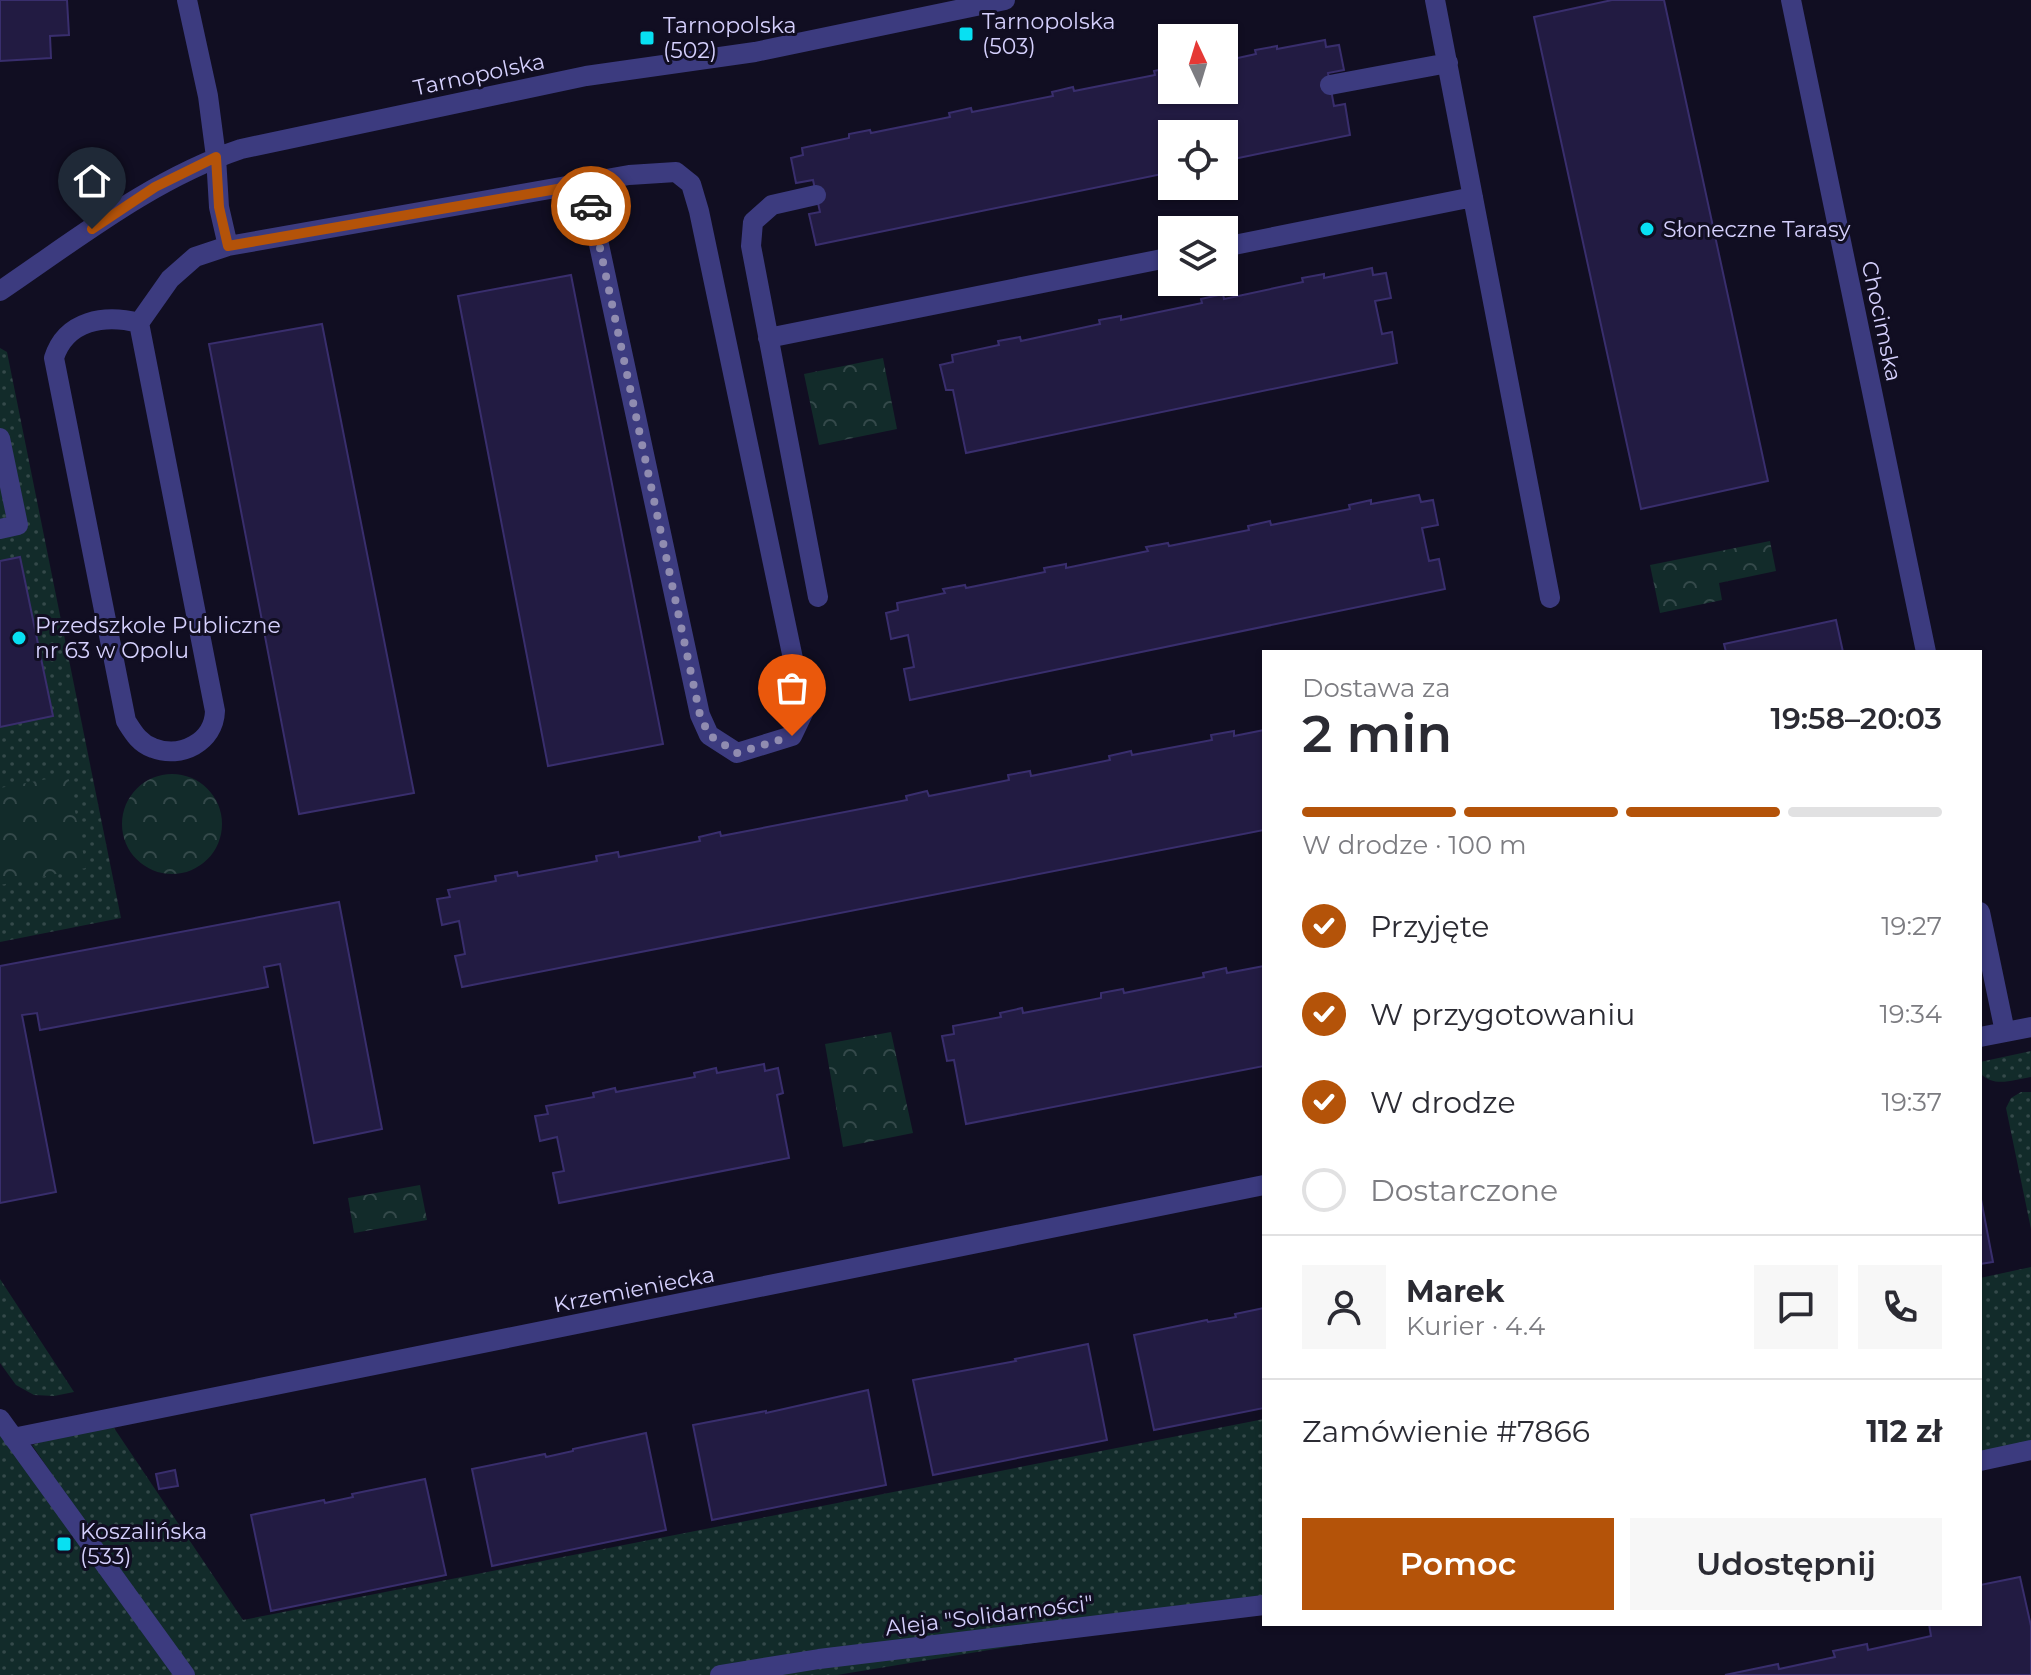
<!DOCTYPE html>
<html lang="pl">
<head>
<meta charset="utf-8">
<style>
  body { margin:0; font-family:Montserrat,sans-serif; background:#f7f7f7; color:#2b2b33; height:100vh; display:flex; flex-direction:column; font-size:30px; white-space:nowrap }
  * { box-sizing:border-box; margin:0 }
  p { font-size:26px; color:#7c7c81 }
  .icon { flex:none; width:44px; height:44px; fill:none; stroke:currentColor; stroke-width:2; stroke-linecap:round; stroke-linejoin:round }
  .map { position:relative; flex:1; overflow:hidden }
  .details { position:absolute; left:1262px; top:650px; width:720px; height:976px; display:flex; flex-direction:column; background:#fff; border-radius:0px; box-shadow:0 2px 6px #0004 }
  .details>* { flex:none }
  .needle { width:52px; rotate:356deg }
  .tools { position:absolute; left:1158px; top:24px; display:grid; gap:16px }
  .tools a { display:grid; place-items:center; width:80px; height:80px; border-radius:0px; background:#fff; box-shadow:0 2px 6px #0004; font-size:40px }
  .pin { position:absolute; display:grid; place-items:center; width:68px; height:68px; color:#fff; margin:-82px -34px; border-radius:50% 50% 50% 0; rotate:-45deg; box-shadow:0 0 8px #0007 }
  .pin .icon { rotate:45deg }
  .courier { position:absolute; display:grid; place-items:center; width:80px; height:80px; margin:-40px; border:6px solid #b45309; border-radius:50%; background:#fff; color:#222; box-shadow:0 2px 10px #0007 }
  .head em { font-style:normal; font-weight:600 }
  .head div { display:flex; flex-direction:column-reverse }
  .head { display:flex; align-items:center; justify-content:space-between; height:136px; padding:0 40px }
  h1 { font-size:52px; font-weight:600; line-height:60px }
  .bar { display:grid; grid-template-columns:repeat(4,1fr); gap:12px 8px; align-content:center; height:96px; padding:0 40px }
  .bar i { height:10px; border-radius:6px; background:#e1e1e2 }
  .bar .selected { background:#b45309 }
  .bar p { grid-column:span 4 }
  .line { display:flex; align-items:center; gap:20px; padding:0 40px; border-top:2px solid #e1e1e2 }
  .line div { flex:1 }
  .round { display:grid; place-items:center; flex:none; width:84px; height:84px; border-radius:0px; background:#f7f7f7 }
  ol { padding:0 40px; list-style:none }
  li { display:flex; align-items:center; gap:24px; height:88px }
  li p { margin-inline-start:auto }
  li .icon { padding:8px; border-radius:50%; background:#b45309; color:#fff; stroke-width:4 }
  li:last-child { color:#7c7c81 }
  li i { width:44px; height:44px; border:4px solid #e1e1e2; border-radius:50% }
  .action { display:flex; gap:16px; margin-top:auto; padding:16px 40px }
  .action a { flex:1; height:92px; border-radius:0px; background:#b45309; color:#fff; font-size:32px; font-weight:600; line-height:92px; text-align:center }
  .action a+a { background:#f7f7f7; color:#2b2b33 }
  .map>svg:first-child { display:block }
  .grass { fill:url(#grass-dots) }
  .park { fill:url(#park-crowns) }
  .building { fill:#221b42; stroke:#392e6d; stroke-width:2 }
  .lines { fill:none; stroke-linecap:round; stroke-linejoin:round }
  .service { stroke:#3c3b7f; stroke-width:20 }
  .minor { stroke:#3c3b7f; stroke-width:20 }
  .tertiary { stroke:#3c3b7f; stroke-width:20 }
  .done { stroke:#908cb0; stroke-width:8; stroke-dasharray:0 14.4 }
  .route { stroke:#b45309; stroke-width:10 }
  .poi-dot { fill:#08e0f2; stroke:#110e22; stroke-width:3 }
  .labels { text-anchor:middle; stroke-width:6; stroke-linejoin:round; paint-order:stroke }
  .poi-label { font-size:22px; fill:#d5d0fd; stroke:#110e22; text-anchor:start }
  .street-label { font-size:22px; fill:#d5d0fd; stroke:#110e22 }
</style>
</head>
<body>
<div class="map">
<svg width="2031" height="1675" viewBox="0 0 2031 1675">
  <defs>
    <pattern id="grass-dots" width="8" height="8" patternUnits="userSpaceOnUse" patternTransform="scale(2)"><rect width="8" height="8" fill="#122b2a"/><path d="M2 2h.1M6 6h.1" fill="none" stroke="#34494a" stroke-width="1.8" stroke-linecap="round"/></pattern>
    <pattern id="park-crowns" width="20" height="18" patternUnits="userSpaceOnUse" patternTransform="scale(2)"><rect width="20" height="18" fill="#122b2a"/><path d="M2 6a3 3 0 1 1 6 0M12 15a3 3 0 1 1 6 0" fill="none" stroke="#34494a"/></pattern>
  </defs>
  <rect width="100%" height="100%" fill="#110e22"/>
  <!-- grass -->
  <path class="grass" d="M0,348L7,352L121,918L0,942Z
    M2031,1051V1077C2012,1080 1994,1088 1980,1073V1062Z
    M2021,1092H2031V1229L2006,1108L2011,1098Z
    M2031,1267V1450L1980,1461V1278Z
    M0,1279L74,1392L54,1396L34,1395L16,1385L0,1363Z
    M0,1419L185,1675H0Z
    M108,1419L243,1620L1264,1419V1605L837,1675H189L32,1445Z"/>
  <!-- park -->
  <path class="park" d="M883,358L897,429L819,445L804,374Z
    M1770,541L1776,571L1719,583L1722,600L1660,613L1650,565Z
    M122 824a50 50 0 1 1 100 0a50 50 0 1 1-100 0Z
    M68,775L86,868L0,885V788Z
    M891,1032L913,1133L843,1147L825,1044Z
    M420,1185L427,1220L354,1233L348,1198Z"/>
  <!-- building -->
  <path class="building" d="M0,0H67L69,35L50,36L51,58L0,61Z
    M1612,0H1664L1768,481L1641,509L1534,17Z
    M1325,40L1326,47L1339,45L1344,70L1328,73L1334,106L1345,104L1350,135L1224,161V134H1172V172L816,245L809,214L820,212L813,180L796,183L791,158L803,155L802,148L849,138V134L870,130L871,133L950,117L949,113L971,108L972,112L1053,96L1052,92L1073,87L1074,91L1155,75L1154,71L1172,67V90H1224V61L1256,54L1255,50L1277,46V49Z
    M1372,268L1373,275L1386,273L1391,298L1375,301L1382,334L1392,332L1397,363L966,453L953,390H946L940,365L953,362L952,355L999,345L998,341L1020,337L1021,341L1100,324L1099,320L1121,316V320L1202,303L1201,299L1223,294L1224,299L1303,282L1302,278L1324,274V278Z
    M571,275L663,744L548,766L458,296Z
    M322,324L414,793L299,814L209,344Z
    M1419,495L1421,502L1433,500L1438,525L1422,528L1429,561L1439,559L1445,589L910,700L904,669L914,667L908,635L891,639L886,613L898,610L897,603L945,593L943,589L965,585L966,588L1045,572L1044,568L1066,564V568L1148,551L1146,547L1168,543L1169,546L1249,530L1248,526L1270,521L1271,525L1350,509L1349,505L1371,500V504Z
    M20,557L53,716L0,727V561Z
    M1836,620L1843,652H1726L1724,644Z
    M1264,730V830L462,987L455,956L465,954L459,921L442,925L437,899L450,897L448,890L496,881L495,876L517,872L518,876L597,861L596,856L618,852L619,857L700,841L699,837L720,832L721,836L907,800L906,796L927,791L929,796L1009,780L1008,775L1030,771L1031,776L1110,760L1109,756L1131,751L1132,755L1212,740L1211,735L1234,731V736Z
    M339,902L382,1129L314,1143L280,964L264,967L268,987L40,1030L37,1013L22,1015L56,1192L0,1203V966Z
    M1264,966V1066L966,1124L954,1060L947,1061L942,1036L954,1034L953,1026L1001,1017L1000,1013L1022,1008L1023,1013L1101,998V993L1123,989L1124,993L1204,977L1203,973L1226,968L1227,973Z
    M764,1064L765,1071L778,1068L783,1093L777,1095L789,1158L559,1203L553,1173L564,1171L557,1137L540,1141L535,1116L548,1114L546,1106L594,1097L593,1093L615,1088L616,1092L695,1077L694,1073L716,1068L717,1073Z
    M1980,1194L1993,1262L1980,1264Z
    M1264,1308V1408L1154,1430L1134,1335L1207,1320L1208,1322L1236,1317L1235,1314Z
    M1088,1344L1107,1440L933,1475L913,1380L1016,1361L1015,1359Z
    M868,1390L886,1485L712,1520L693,1425L766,1411V1413Z
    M646,1433L666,1530L492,1566L472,1469L545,1454L546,1457L573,1451V1449Z
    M175,1470L178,1486L159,1489L156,1474Z
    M425,1479L446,1575L271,1611L251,1515L324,1500L325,1503L353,1497L352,1494Z
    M2020,1577L2031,1626V1675H1725L1778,1664L1779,1669L1835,1657L1833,1651L1867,1644L1868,1650L1931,1636L1929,1624H1980V1585Z"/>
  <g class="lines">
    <!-- service -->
    <path class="service" d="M1435,0L1550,598
      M1330,85L1448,63
      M216,157L219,207L228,246L629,175L676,172L691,184L699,211L804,711L792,736L737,753L709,735L700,715L586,184
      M816,195L772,205L753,222L751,246L818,597
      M1224,247L1473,197
      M139,323C105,314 66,320 54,358L126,721C133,732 139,743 153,748C181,759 214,742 215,711L139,323L170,279L195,257L228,246
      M768,338L1172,257
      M0,438L18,525L0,529"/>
    <!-- minor -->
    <path class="minor" d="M187,0L208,96L216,157
      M1791,0L1926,652
      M0,291C77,239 152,179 241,149L586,76L755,52L1005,0
      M1980,912L2005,1032
      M1980,1037L2031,1027
      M0,1419L185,1675
      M13,1438L1264,1185"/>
    <!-- tertiary -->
    <path class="tertiary" d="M1980,1461L2031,1450
      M720,1675L819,1659L1264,1605"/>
  </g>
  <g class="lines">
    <!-- done -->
    <path class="done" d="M591,206L700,715L709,735L737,753L792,736"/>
    <!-- route -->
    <path class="route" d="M92,229L155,187L216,157L219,207L228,246L586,184L591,206"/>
  </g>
  <!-- markers -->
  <g class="poi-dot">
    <rect x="958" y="26" width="16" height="16" rx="4"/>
    <rect x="639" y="30" width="16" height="16" rx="4"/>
    <circle cx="1647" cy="229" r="8"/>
    <circle cx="19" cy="638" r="8"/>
    <rect x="56" y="1536" width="16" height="16" rx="4"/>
  </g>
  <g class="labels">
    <!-- poi labels -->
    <g class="poi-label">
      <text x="982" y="29">Tarnopolska<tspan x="982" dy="25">(503)</tspan></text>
      <text x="663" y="33">Tarnopolska<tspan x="663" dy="25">(502)</tspan></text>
      <text x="1663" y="237">Słoneczne Tarasy</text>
      <text x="35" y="633">Przedszkole Publiczne<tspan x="35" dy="25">nr 63 w Opolu</tspan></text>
      <text x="80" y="1539">Koszalińska<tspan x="80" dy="25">(533)</tspan></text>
    </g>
    <!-- street labels -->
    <g class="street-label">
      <text transform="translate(479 74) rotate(-12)" y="8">Tarnopolska</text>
      <text transform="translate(1882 321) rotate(78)" y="8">Chocimska</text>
      <text transform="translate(634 1289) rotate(-11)" y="8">Krzemieniecka</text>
      <text transform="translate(989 1615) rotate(-7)" y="8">Aleja "Solidarności"</text>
    </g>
  </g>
</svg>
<div class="tools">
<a><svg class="needle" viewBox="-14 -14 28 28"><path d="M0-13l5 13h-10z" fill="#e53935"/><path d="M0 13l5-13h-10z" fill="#7c7c81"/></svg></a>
<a><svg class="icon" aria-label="locate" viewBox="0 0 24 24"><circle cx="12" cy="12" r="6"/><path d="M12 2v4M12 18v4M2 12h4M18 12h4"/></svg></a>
<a><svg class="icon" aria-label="layers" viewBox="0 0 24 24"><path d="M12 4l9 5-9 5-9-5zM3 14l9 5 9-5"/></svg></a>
</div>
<div class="pin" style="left:792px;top:736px;background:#ea580c"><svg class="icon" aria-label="bag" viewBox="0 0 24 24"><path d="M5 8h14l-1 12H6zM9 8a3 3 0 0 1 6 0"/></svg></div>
<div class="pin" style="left:92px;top:229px;background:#1f2937"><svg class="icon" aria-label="home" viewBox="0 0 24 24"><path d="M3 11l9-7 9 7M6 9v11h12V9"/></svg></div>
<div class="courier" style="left:591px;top:206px"><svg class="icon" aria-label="car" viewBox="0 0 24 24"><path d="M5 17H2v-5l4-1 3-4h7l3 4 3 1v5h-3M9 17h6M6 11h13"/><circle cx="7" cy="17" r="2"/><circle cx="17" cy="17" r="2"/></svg></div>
<section class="details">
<div class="head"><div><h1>2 min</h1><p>Dostawa za</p></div><em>19:58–20:03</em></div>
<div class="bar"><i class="selected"></i><i class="selected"></i><i class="selected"></i><i></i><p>W drodze · 100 m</p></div>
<ol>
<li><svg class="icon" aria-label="check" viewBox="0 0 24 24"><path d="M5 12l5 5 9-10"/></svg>Przyjęte<p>19:27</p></li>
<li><svg class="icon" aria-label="check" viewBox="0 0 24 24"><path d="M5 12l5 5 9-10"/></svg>W przygotowaniu<p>19:34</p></li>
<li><svg class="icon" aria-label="check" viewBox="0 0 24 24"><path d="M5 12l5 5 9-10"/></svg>W drodze<p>19:37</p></li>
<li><i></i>Dostarczone</li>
</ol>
<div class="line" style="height:144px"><a class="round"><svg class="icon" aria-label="person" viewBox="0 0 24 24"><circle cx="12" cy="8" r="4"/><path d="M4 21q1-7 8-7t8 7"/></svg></a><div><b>Marek</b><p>Kurier · 4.4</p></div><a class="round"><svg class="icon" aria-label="chat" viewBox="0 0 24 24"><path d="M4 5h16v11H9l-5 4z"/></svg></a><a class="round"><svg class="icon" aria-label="phone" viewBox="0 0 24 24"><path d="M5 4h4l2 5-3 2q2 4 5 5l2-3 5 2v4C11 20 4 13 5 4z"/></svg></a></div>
<div class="line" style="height:104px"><div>Zamówienie #7866</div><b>112 zł</b></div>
<div class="action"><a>Pomoc</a><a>Udostępnij</a></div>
</section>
</div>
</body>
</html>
